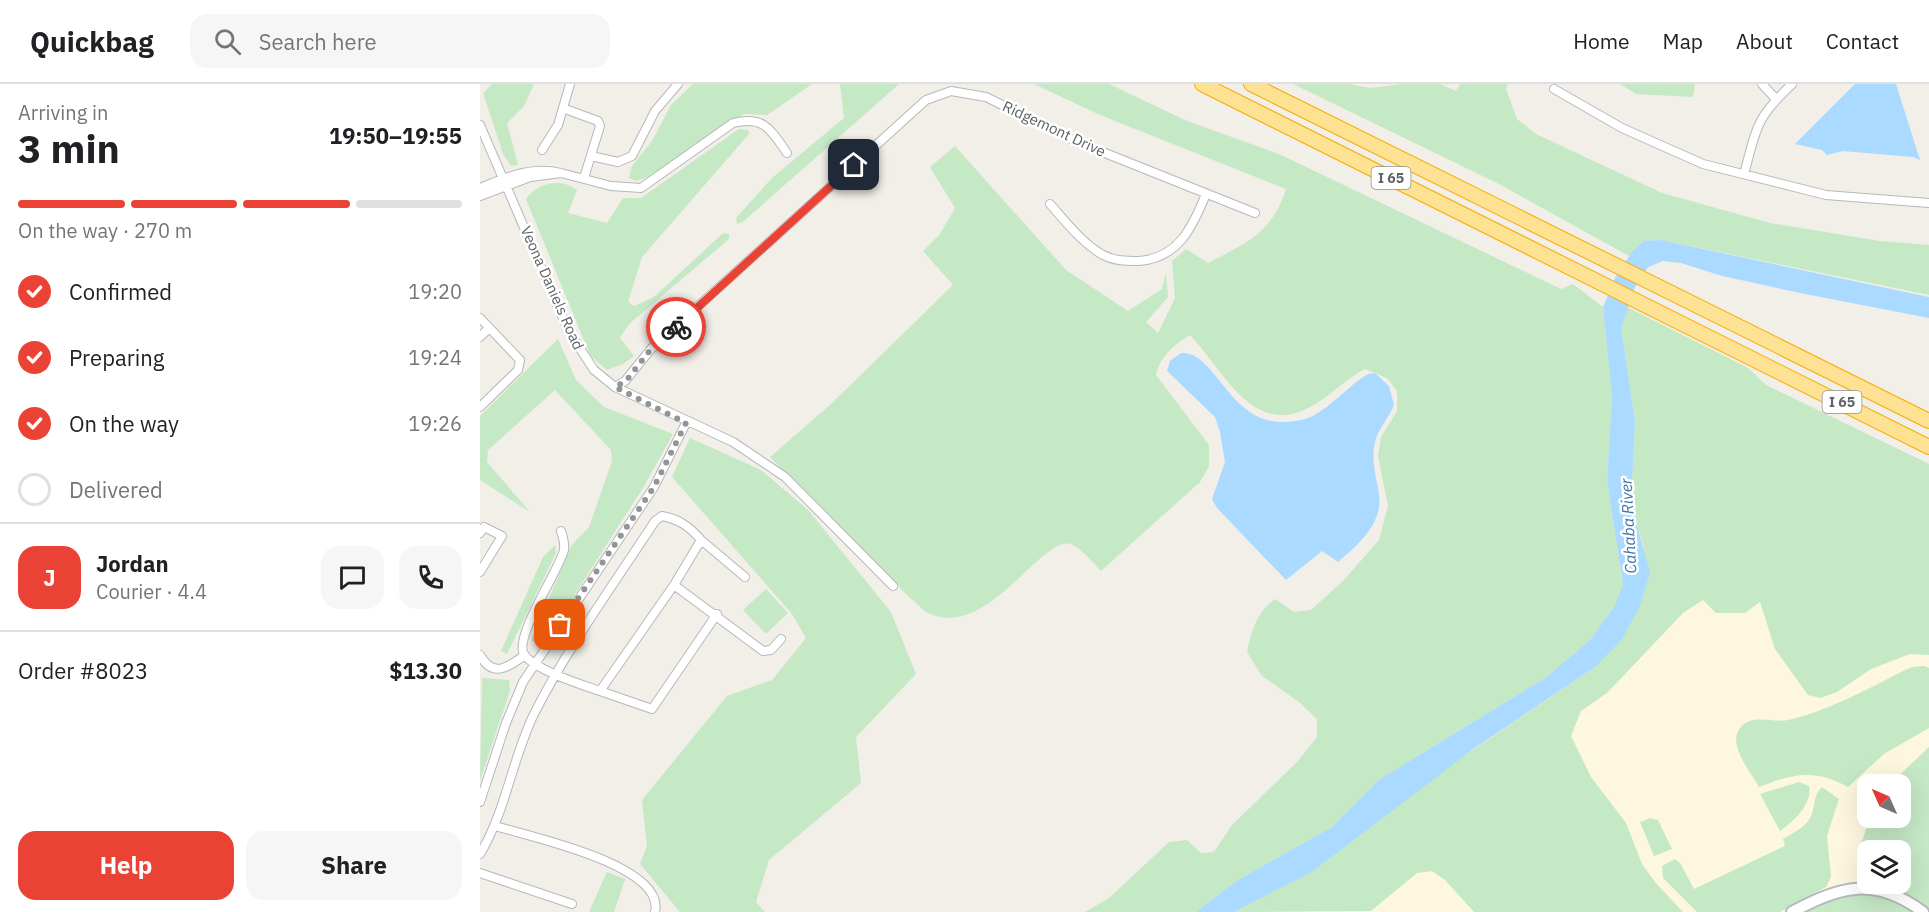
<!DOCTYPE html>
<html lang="en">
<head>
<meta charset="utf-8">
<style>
  body { margin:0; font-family:"IBM Plex Sans",sans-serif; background:#f6f6f6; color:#202124; height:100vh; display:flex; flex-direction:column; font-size:22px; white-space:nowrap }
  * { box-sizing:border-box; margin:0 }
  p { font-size:20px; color:#757577 }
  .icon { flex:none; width:33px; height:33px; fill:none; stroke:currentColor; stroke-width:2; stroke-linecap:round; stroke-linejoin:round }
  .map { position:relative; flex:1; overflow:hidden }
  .details { display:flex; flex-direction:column; background:#fff; width:480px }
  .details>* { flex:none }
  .needle { width:39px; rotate:315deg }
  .buttons { position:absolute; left:1377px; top:690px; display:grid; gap:12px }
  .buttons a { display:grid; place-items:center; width:54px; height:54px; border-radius:12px; background:#fff; box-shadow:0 6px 24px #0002; font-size:30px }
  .pin { position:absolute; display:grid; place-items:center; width:51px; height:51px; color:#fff; margin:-26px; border-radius:12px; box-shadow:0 3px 9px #0006 }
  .courier { position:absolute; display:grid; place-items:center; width:60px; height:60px; margin:-30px; border:4px solid #ea4335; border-radius:50%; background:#fff; color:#222; box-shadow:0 2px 8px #0007 }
  .summary em { font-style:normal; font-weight:700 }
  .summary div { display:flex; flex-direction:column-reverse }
  .summary { display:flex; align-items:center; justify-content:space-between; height:102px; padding:0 18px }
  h1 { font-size:39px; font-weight:700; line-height:45px }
  .bar { display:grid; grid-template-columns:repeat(4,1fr); gap:9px 6px; align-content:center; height:72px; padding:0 18px }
  .bar i { height:8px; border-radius:4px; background:#e0e0e0 }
  .bar .selected { background:#ea4335 }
  .bar p { grid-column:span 4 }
  .line { display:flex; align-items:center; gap:15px; padding:0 18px; border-top:2px solid #e0e0e0 }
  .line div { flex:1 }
  .round { display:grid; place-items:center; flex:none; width:63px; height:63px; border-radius:18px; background:#f6f6f6 }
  ol { padding:0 18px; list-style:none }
  li { display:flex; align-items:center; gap:18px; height:66px }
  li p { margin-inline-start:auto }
  li .icon { padding:6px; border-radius:50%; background:#ea4335; color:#fff; stroke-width:4 }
  li:last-child { color:#757577 }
  li i { width:33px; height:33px; border:3px solid #e0e0e0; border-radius:50% }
  .primary-button { display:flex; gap:12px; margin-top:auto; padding:12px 18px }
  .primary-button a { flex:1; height:69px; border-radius:18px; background:#ea4335; color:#fff; font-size:24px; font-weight:700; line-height:69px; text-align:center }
  .primary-button a+a { background:#f6f6f6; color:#202124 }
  header { display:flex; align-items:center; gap:36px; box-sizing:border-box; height:84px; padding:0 30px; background:#fff; border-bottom:2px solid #e0e0e0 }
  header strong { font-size:28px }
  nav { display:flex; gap:33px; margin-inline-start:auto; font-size:21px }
  .search { width:420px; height:54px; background:#f6f6f6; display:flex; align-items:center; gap:15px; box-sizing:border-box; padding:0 21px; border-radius:18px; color:#757577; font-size:22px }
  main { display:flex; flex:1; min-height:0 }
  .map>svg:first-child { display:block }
  .commercial { fill:#fef7e0; fill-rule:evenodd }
  .green { fill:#c5e8c5 }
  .water { fill:#aadaff }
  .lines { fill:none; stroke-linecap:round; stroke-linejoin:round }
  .street-casing { stroke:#b5b8bc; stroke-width:10 }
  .secondary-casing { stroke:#b6babf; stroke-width:14 }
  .highway-casing { stroke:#f9ab00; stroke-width:16 }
  .street { stroke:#fff; stroke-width:8 }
  .secondary { stroke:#fff; stroke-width:10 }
  .highway { stroke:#fde293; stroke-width:14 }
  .done { stroke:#929495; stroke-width:6; stroke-dasharray:0 10.8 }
  .route { stroke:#ea4335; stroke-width:8 }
  .labels { text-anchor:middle; stroke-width:5; stroke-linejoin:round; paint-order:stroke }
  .shield { fill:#fff; stroke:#8f9295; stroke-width:1.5 }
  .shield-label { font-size:14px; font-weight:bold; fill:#5f6368 }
  .street-label { font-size:15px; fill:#5f6368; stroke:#fff }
  .water-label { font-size:16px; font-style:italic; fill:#4174aa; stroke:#fff }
</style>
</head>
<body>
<header>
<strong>Quickbag</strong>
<div class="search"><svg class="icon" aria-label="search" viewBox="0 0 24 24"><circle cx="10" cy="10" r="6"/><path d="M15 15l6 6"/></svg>Search here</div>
<nav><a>Home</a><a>Map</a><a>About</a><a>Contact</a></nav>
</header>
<main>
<section class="details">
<div class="summary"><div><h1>3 min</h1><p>Arriving in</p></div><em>19:50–19:55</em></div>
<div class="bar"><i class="selected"></i><i class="selected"></i><i class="selected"></i><i></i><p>On the way · 270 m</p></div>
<ol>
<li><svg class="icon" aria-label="check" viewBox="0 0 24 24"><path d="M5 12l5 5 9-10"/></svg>Confirmed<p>19:20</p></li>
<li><svg class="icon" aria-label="check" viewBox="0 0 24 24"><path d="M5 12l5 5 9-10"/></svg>Preparing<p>19:24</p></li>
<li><svg class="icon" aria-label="check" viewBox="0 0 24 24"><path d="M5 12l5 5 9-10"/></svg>On the way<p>19:26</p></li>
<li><i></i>Delivered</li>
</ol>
<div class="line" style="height:108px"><b class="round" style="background:#ea4335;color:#fff">J</b><div><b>Jordan</b><p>Courier · 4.4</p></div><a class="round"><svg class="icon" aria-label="chat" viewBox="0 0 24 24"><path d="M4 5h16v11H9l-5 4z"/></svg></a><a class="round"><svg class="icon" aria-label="phone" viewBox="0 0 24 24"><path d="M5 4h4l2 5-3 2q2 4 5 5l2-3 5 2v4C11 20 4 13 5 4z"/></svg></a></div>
<div class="line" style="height:78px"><div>Order #8023</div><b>$13.30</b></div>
<div class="primary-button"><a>Help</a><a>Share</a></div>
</section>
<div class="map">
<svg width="1449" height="828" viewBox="0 0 1449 828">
  <rect width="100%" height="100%" fill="#f1efe8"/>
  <!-- commercial -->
  <path class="commercial" d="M1449,471V828H803L1223,489ZM1388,700H1420V734H1388ZM1388,766H1420V800H1388Z"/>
  <!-- green -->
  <path class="green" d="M12,0H54L44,22L27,39L38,81L31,82L23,70L3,9Z
    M213,0H332L287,31L264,30L166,94L156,97L149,94L152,82L172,57L191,21Z
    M360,0H419L264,137L257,140L256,134L292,94L364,34Z
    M554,0H629L707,37L799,70L1081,205L1093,200L1123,223L1132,313L1127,397L1143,500L1134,523L1110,556L1065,594L900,695L852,743L756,797L716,828H605L629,814L689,758L707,756L721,769L734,768L752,741L818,677L837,653V635L819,618L782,592L767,568C772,546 777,528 795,515L814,528L831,526L864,496L899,456L908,422L898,372L901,353L917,327V307L907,294L885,285C868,293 856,307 840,317C776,361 747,291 710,251C693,262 681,271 676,291L729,361V382L720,398L621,487C613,479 601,463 590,460C561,452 507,557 448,529C442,526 436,518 430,514L290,373L351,320L473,201L443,167L460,150L475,124L450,83L475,62L586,186L648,227L682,205L686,189L688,213L666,238L678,249L695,214L692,177L706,165L728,179C767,159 792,149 806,105L620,31Z
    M813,0H869L890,4L921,0H960L976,7L980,0H1028L1026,5L1037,35L1056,50L1182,109L1290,139L1400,157L1449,161V211L1181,156L1164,157L1149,172L1017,99Z
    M1140,0H1215L1213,13L1156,10Z
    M259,45L268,46L269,50L162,173L148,218L154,222L174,213L243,149L249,150V155L149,240L140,254L154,272L143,280L127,286L110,271L46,115C57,99 81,93 97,106L88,129L127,139L143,114H161Z
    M1147,223L1268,284L1286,301L1449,380V571L1430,570L1391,585L1357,608L1340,614L1328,611L1295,565L1280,518L1265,529H1236L1223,516L1203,529L1127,609L1101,627L1091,652L1111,693L1146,739L1162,780L1175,798L1203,828H994L965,796L952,787L937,789L891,827L754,828L1115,583L1164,464L1151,419L1155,337L1141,244Z
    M78,255L96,296L124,323L193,350L163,404L61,563L51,556L91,462L109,443L132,377L131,366L75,306L8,366L7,378L50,428L0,396V332Z
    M210,354L281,386L328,426L411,528L436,590L376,653L381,699L289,776L276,818L285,828H200L160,780L167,762L162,716L247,612L292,596L326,554L312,530L192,393Z
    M75,461L76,469L27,570L21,567L63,473Z
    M286,505L308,529L286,550L263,526Z
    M1444,582L1449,584V644L1404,670L1368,703C1334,684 1312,690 1279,703C1271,688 1247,661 1260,644C1272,629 1293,639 1308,636C1352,626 1392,602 1432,583Z
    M2,594L29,596L30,607L0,697Z
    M1449,663V825L1417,804L1394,800H1420V766H1388L1387,798L1379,797L1377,771L1390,734H1420V700H1410Z
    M1319,698L1329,702C1333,720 1313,738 1300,747L1280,710Z
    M1342,703L1359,715L1347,752L1351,793L1346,803L1300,828H1217L1183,794L1182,782L1195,775L1200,779L1214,805L1305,762L1303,755C1313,749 1328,742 1332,730C1335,720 1334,710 1342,703Z
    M1170,734L1178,736L1192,765L1174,772L1160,738Z
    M127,788L145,795L134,828H109Z
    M1393,809L1412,815L1432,828H1322L1358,813Z"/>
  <!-- water -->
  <path class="water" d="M1375,0H1416L1440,76L1433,73L1363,67L1347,71L1342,66L1315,60Z
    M1181,156L1449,213V234L1325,210L1242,192L1201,179L1183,177L1168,183L1155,203L1141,244L1155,337L1151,419L1170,489L1159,524L1142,555L1115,583L996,663L833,787L754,828H716L756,797L852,743L900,695L1065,594L1110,556L1134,523L1143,500L1127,397L1132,313L1123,223L1135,194L1152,168L1164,157Z
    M701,269C736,266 749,342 807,338C815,337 825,336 833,332C853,321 868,302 888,290L895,289L909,302L914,321C909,334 898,345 895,358C889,382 902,406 899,423C896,445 875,464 858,478L842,467L806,496L737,424L732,415L745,378L740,348L735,333L687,287L690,277Z"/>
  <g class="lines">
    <!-- street casing -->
    <g class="street-casing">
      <path id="street" d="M1282,0L1296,15
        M1074,5L1142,44L1223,80L1346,111L1449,119
        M85,25L118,37L120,42L104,94
        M0,41L88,246L114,286L135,303L253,358L305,393L413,502
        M62,66L78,41L90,0
        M111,72L138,78L152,72L175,27L198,0
        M81,89L131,102L161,104L253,39C284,31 291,46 307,69
        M1264,90C1277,43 1275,35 1312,0
        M0,104C27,93 51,82 81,89L50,93L0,112
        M570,120C586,138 602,159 623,171C635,177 646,177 659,177C699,174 713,142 726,110
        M0,234L40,276L38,286L0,323
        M0,253L9,244
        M135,303L145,297L171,265L446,16L471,7L506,13L595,57L775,129
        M81,447C83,453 85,459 84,466C80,485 31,556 45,572C60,588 100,600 120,607
        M0,449L4,443L22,452L0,488
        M194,501L283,567L291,566L301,555
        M237,530L172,625L120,607L194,501L221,456L265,493
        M0,571C13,595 28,583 45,571
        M0,718L26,639L43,598L174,403L206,339
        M15,742C48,752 186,781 175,828
        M0,770C26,727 32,675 54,630C88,563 134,500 175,437L182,432C199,435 210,443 221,456
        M0,789L92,820"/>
    </g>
    <!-- secondary casing -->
    <g class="secondary-casing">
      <path id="secondary" d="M1312,828C1361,802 1394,792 1443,828"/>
    </g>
    <!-- highway casing -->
    <g class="highway-casing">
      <path id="highway" d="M722,0L1449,363
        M771,0L1449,337"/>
    </g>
    <!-- street -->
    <use href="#street" class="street"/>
    <!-- secondary -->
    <use href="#secondary" class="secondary"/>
    <!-- highway -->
    <use href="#highway" class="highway"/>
  </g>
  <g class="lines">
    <!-- done -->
    <path class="done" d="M80,541L174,403L206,339L135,303L146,297L171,265L196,243"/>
    <!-- route -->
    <path class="route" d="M196,243L374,81"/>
  </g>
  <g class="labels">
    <!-- shield labels -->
    <g class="shield">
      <rect x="891.5" y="83" width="39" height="22" rx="4.5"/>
      <rect x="1342.5" y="307" width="39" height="22" rx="4.5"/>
    </g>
    <g class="shield-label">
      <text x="911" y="99">I 65</text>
      <text x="1362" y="323">I 65</text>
    </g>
    <!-- street labels -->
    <g class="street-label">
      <text transform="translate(574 45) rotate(25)" y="5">Ridgemont Drive</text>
      <text transform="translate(72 204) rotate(66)" y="5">Veona Daniels Road</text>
    </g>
    <!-- water labels -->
    <g class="water-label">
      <text transform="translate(1148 442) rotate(-93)" y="6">Cahaba River</text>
    </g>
  </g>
</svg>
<div class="buttons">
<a><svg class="needle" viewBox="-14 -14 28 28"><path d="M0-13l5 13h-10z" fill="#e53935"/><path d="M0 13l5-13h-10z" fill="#757577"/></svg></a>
<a><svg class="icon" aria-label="layers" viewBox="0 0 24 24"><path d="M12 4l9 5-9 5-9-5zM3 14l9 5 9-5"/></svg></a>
</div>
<div class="pin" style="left:80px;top:541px;background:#ea580c"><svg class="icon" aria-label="bag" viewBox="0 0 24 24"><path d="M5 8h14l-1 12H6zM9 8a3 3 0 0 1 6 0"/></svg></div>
<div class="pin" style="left:374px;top:81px;background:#1f2937"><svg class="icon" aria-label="home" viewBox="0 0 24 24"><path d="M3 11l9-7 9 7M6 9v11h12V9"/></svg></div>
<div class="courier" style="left:196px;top:243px"><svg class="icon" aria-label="bike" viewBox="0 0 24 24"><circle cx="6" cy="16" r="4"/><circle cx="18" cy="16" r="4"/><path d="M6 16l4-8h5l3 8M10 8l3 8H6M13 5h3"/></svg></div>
</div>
</main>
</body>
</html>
